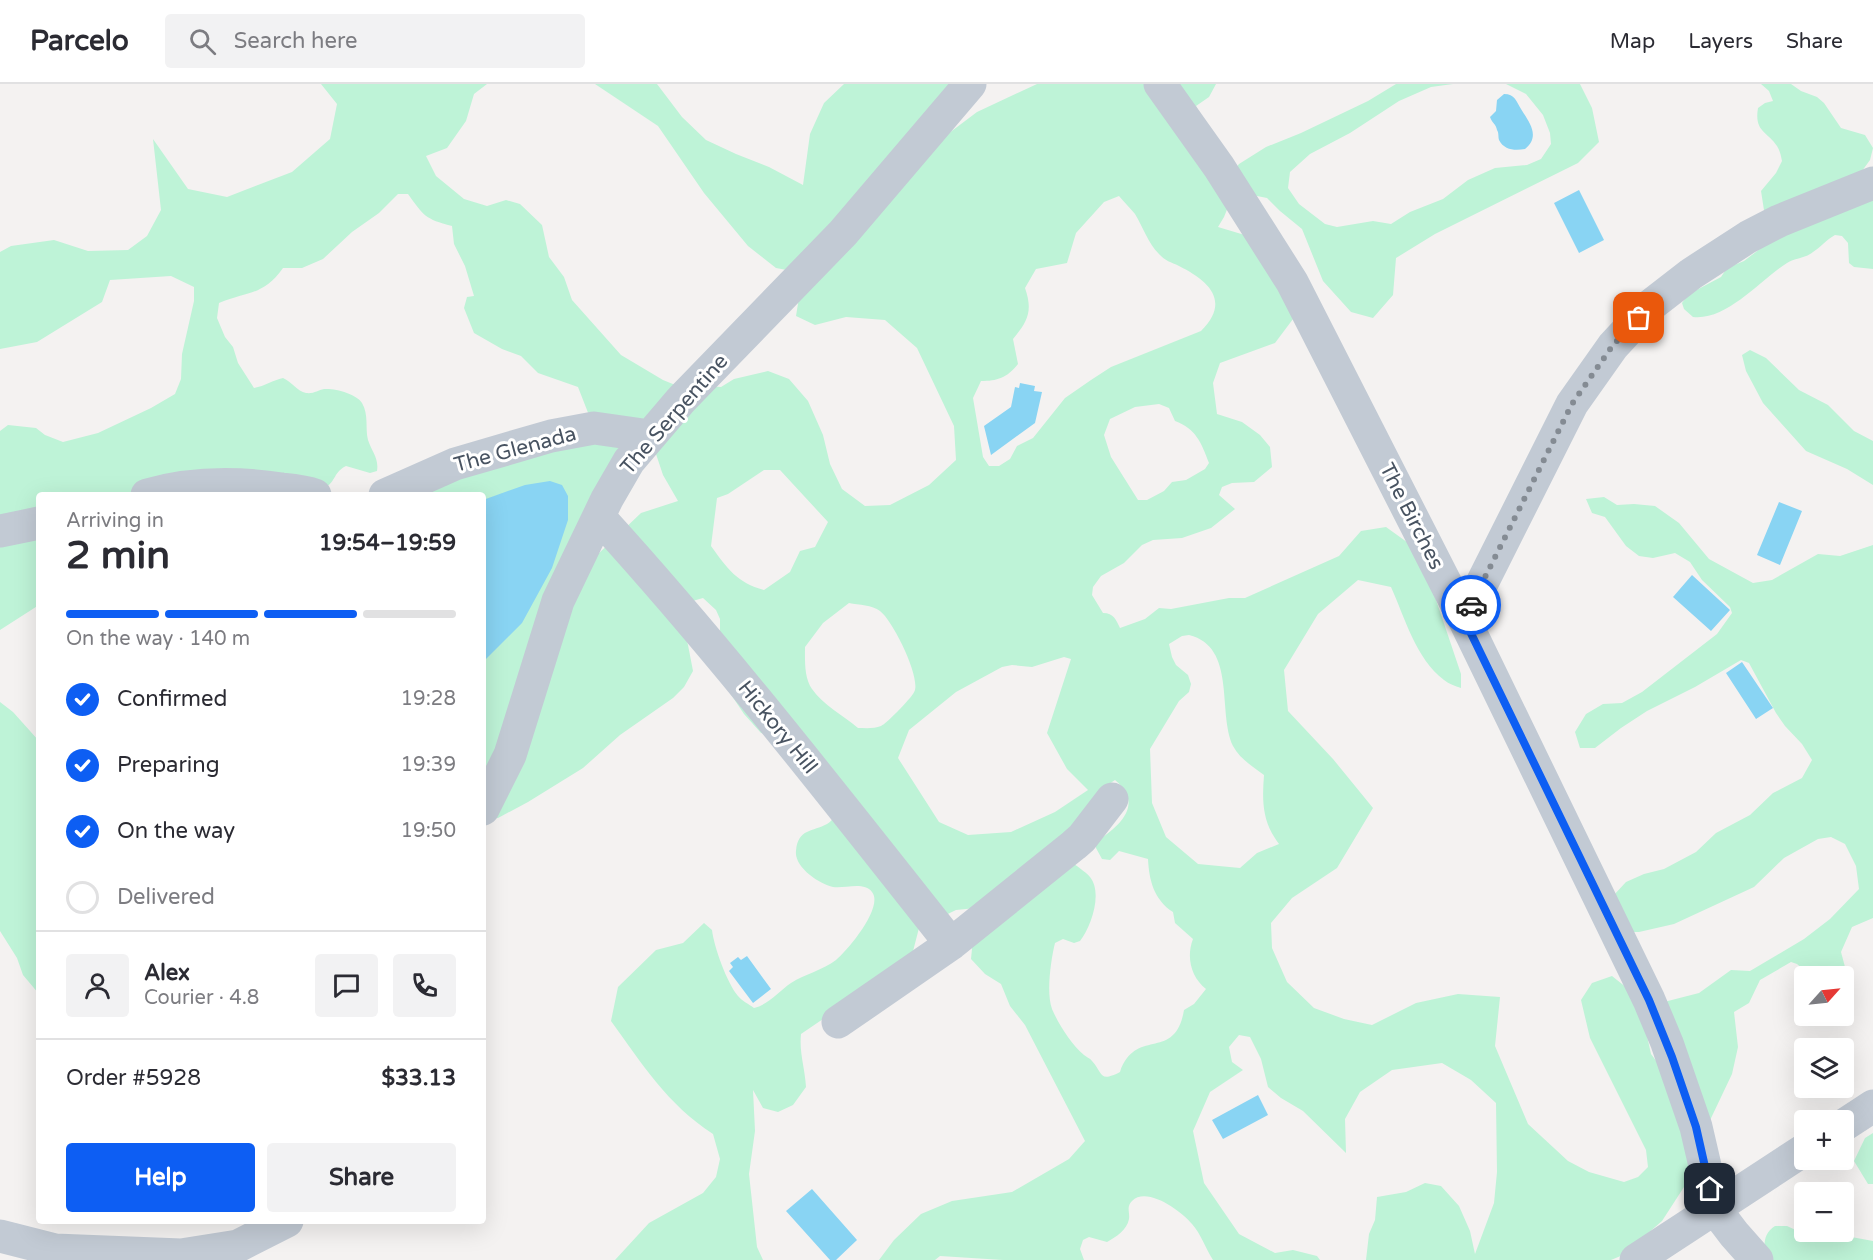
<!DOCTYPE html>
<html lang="en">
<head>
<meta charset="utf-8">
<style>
  body { margin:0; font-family:"Varela Round",sans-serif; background:#f2f2f3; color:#2b2b33; height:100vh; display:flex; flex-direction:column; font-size:22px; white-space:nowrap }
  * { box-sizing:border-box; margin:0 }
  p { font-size:20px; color:#7c7c81 }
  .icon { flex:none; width:33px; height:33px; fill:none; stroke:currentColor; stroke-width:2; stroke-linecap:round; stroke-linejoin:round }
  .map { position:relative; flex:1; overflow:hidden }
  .sheet { position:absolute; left:36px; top:408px; width:450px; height:732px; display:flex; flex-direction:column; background:#fff; border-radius:6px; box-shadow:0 6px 24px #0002 }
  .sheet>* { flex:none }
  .needle { width:39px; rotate:63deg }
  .buttons { position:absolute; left:1794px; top:882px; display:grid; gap:12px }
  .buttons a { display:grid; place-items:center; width:60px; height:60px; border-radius:6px; background:#fff; box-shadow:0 6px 24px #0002; font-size:30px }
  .pin { position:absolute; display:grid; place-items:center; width:51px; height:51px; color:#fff; margin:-26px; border-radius:12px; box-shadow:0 3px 9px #0006 }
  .courier { position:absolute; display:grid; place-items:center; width:60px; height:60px; margin:-30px; border:4px solid #0d5ef3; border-radius:50%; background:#fff; color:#222; box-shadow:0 2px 8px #0007 }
  .headline em { font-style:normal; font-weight:700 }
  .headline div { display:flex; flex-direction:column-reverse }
  .headline { display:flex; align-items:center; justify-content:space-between; height:102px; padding:0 30px }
  h1 { font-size:39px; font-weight:700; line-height:45px }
  .bar { display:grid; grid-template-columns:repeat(4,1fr); gap:9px 6px; align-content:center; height:72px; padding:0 30px }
  .bar i { height:8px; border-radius:4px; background:#e1e1e2 }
  .bar .selected { background:#0d5ef3 }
  .bar p { grid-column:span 4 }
  .line { display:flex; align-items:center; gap:15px; padding:0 30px; border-top:2px solid #e1e1e2 }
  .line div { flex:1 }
  .round { display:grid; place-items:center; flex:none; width:63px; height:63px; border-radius:6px; background:#f2f2f3 }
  ol { padding:0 30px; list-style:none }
  li { display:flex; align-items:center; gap:18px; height:66px }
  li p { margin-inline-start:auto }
  li .icon { padding:6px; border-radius:50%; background:#0d5ef3; color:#fff; stroke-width:4 }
  li:last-child { color:#7c7c81 }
  li i { width:33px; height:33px; border:3px solid #e1e1e2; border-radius:50% }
  .primary-button { display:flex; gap:12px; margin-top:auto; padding:12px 30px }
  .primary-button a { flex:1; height:69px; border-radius:6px; background:#0d5ef3; color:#fff; font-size:24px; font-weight:700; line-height:69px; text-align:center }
  .primary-button a+a { background:#f2f2f3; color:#2b2b33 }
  header { display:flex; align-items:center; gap:36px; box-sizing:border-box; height:84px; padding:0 30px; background:#fff; border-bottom:2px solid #e1e1e2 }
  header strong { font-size:28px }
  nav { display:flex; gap:33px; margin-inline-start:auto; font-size:21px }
  .search { width:420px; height:54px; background:#f2f2f3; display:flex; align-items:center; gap:15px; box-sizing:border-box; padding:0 21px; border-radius:6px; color:#7c7c81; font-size:22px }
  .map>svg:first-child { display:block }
  .green { fill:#bef3d7; fill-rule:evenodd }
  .water { fill:#89d4f3 }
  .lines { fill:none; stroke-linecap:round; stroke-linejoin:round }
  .minor { stroke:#c2cad4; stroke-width:33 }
  .done { stroke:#848b93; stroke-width:6; stroke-dasharray:0 10.8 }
  .route { stroke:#0d5ef3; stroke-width:8 }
  .labels { text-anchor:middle; stroke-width:6; stroke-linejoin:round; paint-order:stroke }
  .street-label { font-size:21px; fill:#485361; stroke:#fff }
</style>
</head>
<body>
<header>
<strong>Parcelo</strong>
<div class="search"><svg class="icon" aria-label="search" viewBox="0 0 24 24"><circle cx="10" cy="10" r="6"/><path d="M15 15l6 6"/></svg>Search here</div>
<nav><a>Map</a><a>Layers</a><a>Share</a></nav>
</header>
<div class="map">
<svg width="1873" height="1176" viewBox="0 0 1873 1176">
  <rect width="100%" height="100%" fill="#f4f2f1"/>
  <!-- green -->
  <path class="green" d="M321,0H487L474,10L466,37L447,64L426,72L436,92L464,115L487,122L506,116L520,120L542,141L549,173L564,193L572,216L621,271L663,296L690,307L707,302L721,303L734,295L768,287L789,295L808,317L823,351L830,380L842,405L865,422L890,421L929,401L956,376L954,342L917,264L885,236L846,233L815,241L796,232L803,189L776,184L748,162L704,109L658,42L595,0H657L682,33L706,56L736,70L769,83L803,101L810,50L824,19L844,0H970L892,92L977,28L1037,0H1216L1209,13L1196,22L1232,89L1239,80L1266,63L1301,49L1368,17L1396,0H1453L1431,3L1399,17L1350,49L1310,70L1290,88L1288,104L1299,120L1325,140L1337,143L1373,137L1391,140L1410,128L1443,115L1468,96L1495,84L1527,81L1541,75L1551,60L1550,49L1543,31L1526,10L1506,0H1580L1592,24L1599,58L1578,79L1435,150L1396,174L1393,211L1373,234L1351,228L1323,197L1302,145L1280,127L1267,114L1252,111L1232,113L1224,133L1218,143L1248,152L1263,162L1293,235L1275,259L1220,279L1213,299L1217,330L1242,338L1260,351L1270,363L1272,383L1254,398L1232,399L1222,403L1219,411L1235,425L1211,444L1182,454L1153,456L1142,461L1124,479L1101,492L1093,503L1092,511L1103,529C1114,529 1116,536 1120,544L1145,535L1159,524L1171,525L1229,514H1245L1339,472L1361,447L1386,443L1411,461L1429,495L1461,590V604C1455,602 1449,600 1444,596C1416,575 1405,534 1391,503L1358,496L1318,530L1284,586L1288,627L1333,675L1373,724L1337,784L1292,814L1271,839L1272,864L1287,898L1314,924L1344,935L1372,941L1416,919L1458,910L1500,913L1495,962L1528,1040L1568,1077L1589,1088L1624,1098L1638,1093L1648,1083L1646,1066L1590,954L1581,916L1592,899L1612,892L1627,904L1631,916L1643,934L1651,970L1660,982L1664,918L1699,909L1731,886L1750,887L1804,855L1830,835L1859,805L1856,782L1845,760L1831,753L1818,755L1784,774L1754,803L1674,840L1639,848H1627L1613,812L1626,798L1644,790L1664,785L1696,768L1716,749L1750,731L1773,709L1802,694L1812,676L1802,660L1785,642L1776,629L1749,579L1741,576L1695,603L1647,627L1621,644L1595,664H1580L1575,648L1586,630L1603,620L1622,619L1642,608L1717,550L1732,529L1730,523L1702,496L1690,478L1675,469L1653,474L1639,472L1626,462L1605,433L1592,429L1586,415L1604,413L1617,421L1634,420L1655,422L1679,439L1709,475L1753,499L1772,496L1818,470L1840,472L1873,461V834L1852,843L1841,868L1845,883L1842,892H1811L1797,880L1791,878L1760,896L1749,919L1734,928L1738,963L1732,990L1693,1072L1684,1103L1662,1137L1623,1171L1611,1176H1366L1369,1150L1375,1136L1377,1113L1406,1108L1425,1099L1441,1102L1459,1122L1470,1147L1475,1170L1494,1119L1497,1088L1496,1019L1471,996L1442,979L1392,986L1360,1008L1345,1035L1346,1069L1303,1027L1281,1014L1268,1003L1261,975L1250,953L1239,951L1229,963L1232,978L1243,986L1210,1008L1193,1047L1204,1099L1239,1150L1275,1169L1293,1166L1317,1172L1320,1176H1213C1206,1165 1201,1150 1192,1140C1181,1127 1147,1102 1132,1117C1126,1123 1130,1128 1129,1135C1127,1146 1116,1153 1107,1158L1089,1153L1083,1156L1080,1165L1084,1176H1003L940,1172L935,1176H879L894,1156L921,1130L952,1117L1012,1108L1069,1075L1085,1057L1025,941L1010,922L1001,900L985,890L971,875L976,824L956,826L919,844L911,875L801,950C799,969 805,984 806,1003L793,1021L778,1028L763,1024L753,1006L755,1047L749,1090L757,1163L763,1176H615L649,1139L703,1109L716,1093L720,1075L713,1050C667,1020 643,981 611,937L618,903L656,866L683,859L704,839L712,846C714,863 727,899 738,912C742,917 749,920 754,924C768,921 779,907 791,899C805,890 823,886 836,876C848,866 884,823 872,808C864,797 844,805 833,803C819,800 794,783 796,767C798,744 813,748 827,740C831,738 834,733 836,730L781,653L761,649L744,630L720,594V535L716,526L703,514L689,518L681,534L688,561L693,587L684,603L673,614L620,651L583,684L528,718L498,734L483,735V411H384L594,344L578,303L538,289L521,272L502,265L474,249L464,224L467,213L474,212L465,182L454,160L452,142C425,135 424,132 408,110H398L379,129L352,148L323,175L302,184H283C263,212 248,207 219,219L217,234L225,253L233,263L238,279L254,304C265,302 273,296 283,294C292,298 297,307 306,309C314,310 318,306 324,305C335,304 357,310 362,319C369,331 365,344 368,356C372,368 379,374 377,387L370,389L346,382C332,389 337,399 321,406L250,411H39V521L0,546V347L8,341L36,344L45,351L63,358L98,349L151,324L175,310L181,295L182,270L194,217V203L171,192L110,196L102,218L37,258L0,265V168L11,162L54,156L88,167L128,166L147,152L161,126L153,55L188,105L227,113L292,88L330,55L337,20ZM1119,112C1124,118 1130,124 1135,130C1143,143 1148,159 1159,170C1165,177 1171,178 1179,182C1209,197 1231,217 1201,247L1111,283L1091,296L1065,314L1033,354L1017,362L1010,375L999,382H989L983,373L973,314L981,297C997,297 1007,294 1018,280L1013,255C1028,237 1033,227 1025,204L1036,185L1067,179L1076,149L1104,118ZM1159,320L1169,324L1175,337C1196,345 1201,358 1209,379L1205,385L1186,396L1172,398L1164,407L1147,416H1138L1111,373L1104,351L1110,335L1135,323ZM650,352L663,391L678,417L641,429L597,471ZM764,386H780L828,438L815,463L800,467L790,488L764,506C737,499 727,484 711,462L717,414L728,410ZM849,519C859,521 872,521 880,527C893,537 919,590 915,606C914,612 886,640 881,642C874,645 865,644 858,644C843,631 823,621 812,605C804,594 805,576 805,563L823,539ZM1189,551C1237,563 1217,628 1233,662C1240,675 1252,682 1264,691C1262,717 1262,738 1279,760L1257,769L1240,784L1198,780L1166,753L1152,719L1150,665L1179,617L1189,608L1191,600L1188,591L1176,581L1172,573L1169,560L1182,552ZM1064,573L1071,575L1047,649L1067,685L1088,706L1055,728L1011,748L968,751L939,738L898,674L909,646L956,608L1002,583L1012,581L1032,583ZM1115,696C1145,721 1119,742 1096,758V764L1102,775L1110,776L1119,767L1148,775C1149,796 1154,816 1173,828L1175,839L1193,855C1186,873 1191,893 1206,905L1194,920L1184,926C1175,979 1136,942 1120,988C1099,999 1103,989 1092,977C1090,974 1086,973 1084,971C1071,960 1059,941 1052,925C1046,909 1051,875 1055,859L1063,855L1074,859L1080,857C1091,843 1103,809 1090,793C1085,787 1077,783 1071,777L1109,700Z
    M1761,0H1791L1801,7L1817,13L1824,19L1841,44L1865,51L1873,64L1870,76L1862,87L1873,102V185L1854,183L1849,179L1848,159L1842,152L1835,151C1826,156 1821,163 1813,168C1806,174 1795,174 1787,179C1760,196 1727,237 1693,233L1684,225L1682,219L1689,210L1721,193L1727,184L1744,177L1769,158L1761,107L1776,89L1782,77C1781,72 1780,67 1777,62C1767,47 1754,48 1758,24L1765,19L1773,17L1769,7Z
    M1750,266L1766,274L1799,306L1828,321L1854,347L1873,357V401L1847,385L1806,367L1763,319L1746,287L1742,271Z
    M0,618L13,628L39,657V910L23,891L17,874L0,847Z
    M1873,1049V1100H1868L1854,1077L1865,1054Z
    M1775,1142H1787L1800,1148H1817L1834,1153L1846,1152L1873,1157V1176H1766C1764,1163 1762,1150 1775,1142Z"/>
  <!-- water -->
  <path class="water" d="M1504,10C1515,10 1516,17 1521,25C1529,38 1541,52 1525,65C1515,67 1504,66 1499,56C1498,52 1499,49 1497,46C1496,40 1492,39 1490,33L1496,27L1497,16Z
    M1579,106L1604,156L1579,169L1554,119Z
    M1020,299L1035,302L1034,307L1042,308L1035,339L991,371L984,342L1011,323L1015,303L1019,304Z
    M550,397L562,401L568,412V436L552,484L522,539L486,575L483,576V416L525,401Z
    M1779,418L1802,427L1780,481L1757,471Z
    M1692,491L1730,526L1711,547L1673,513Z
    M1742,578L1773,624L1756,635L1726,589Z
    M747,872L771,905L753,919L729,887L733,883L730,879L738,873L741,876Z
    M1258,1011L1268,1031L1223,1055L1212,1036Z
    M812,1105L857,1156L836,1176H830L786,1127Z"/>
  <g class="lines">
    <!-- minor -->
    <path class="minor" d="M1160,0L1219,83L1292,198L1464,535L1649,916L1667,959L1696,1043L1715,1125L1734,1150L1757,1176
      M147,411C192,398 236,398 282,405C293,406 305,407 315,411
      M385,411L455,380L551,352L594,344L650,352
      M599,433C723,569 836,715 951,860
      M0,447L39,439
      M1464,535L1572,320L1613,262L1651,221L1691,190L1748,153L1779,137L1873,99
      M483,725L510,671L558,517L607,415L629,377L681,316L843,149L970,0
      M838,938L951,860L1074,761L1082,754L1112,715
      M1844,1041L1873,1022
      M0,1152L55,1166L181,1171L238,1162L287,1137
      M1636,1176L1804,1066"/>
  </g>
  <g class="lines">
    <!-- done -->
    <path class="done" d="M1471,521L1572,320L1613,261L1639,234"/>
    <!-- route -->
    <path class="route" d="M1471,521L1464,535L1649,916L1672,973L1696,1043L1710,1105"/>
  </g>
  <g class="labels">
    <!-- street labels -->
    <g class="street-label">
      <text transform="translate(674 330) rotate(-49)" y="7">The Serpentine</text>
      <text transform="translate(515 365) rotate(-15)" y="7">The Glenada</text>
      <text transform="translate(1412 432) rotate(63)" y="7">The Birches</text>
      <text transform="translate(778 643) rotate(51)" y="7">Hickory Hill</text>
    </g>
  </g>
</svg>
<div class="buttons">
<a><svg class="needle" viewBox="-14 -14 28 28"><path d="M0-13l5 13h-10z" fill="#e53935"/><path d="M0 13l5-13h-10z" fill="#7c7c81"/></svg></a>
<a><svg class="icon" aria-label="layers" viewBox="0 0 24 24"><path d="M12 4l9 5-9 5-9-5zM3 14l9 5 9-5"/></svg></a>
<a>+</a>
<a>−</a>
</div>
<div class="pin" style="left:1639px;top:234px;background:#ea580c"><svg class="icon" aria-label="bag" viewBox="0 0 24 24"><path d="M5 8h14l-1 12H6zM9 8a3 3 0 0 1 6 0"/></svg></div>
<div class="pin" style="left:1710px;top:1105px;background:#1f2937"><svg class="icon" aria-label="home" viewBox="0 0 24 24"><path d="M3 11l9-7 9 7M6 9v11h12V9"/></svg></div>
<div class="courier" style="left:1471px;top:521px"><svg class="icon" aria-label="car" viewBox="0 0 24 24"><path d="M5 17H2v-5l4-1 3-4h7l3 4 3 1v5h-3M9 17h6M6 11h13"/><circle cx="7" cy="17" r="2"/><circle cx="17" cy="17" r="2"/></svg></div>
<section class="sheet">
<div class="headline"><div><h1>2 min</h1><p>Arriving in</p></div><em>19:54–19:59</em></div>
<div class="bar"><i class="selected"></i><i class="selected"></i><i class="selected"></i><i></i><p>On the way · 140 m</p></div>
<ol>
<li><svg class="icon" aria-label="check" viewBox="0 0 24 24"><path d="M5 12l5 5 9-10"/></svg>Confirmed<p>19:28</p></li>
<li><svg class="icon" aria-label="check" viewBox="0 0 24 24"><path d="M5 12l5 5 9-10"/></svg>Preparing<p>19:39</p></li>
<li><svg class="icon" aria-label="check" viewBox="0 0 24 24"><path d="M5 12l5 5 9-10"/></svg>On the way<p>19:50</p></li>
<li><i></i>Delivered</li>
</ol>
<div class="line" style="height:108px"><a class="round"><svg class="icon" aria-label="person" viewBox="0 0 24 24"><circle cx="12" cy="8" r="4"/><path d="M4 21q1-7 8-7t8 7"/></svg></a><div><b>Alex</b><p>Courier · 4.8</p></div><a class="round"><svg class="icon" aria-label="chat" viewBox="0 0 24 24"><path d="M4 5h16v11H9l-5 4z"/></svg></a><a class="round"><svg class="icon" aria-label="phone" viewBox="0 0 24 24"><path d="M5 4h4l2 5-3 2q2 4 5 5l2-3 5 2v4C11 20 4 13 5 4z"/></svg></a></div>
<div class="line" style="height:78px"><div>Order #5928</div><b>$33.13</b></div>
<div class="primary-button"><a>Help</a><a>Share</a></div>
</section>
</div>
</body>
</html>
